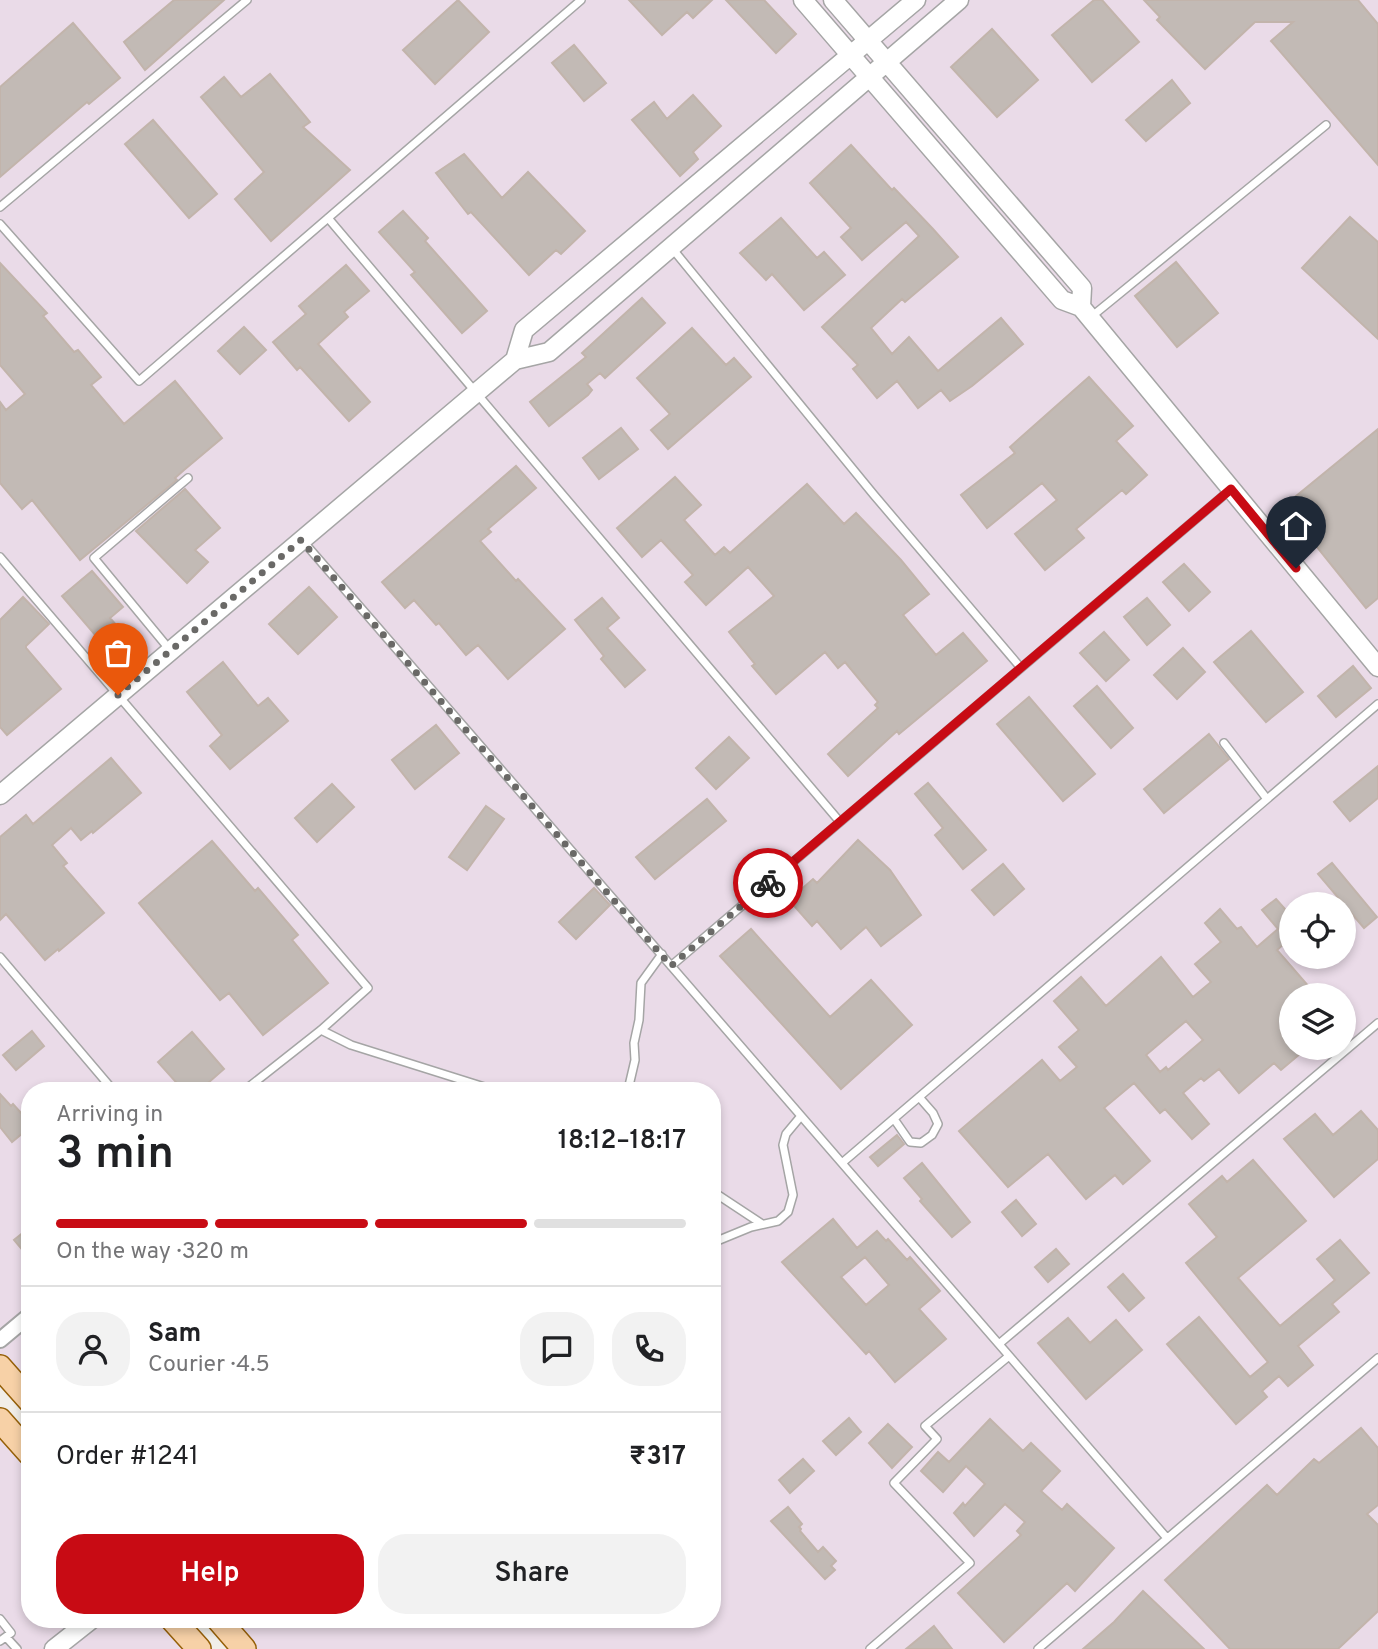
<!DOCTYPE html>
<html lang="en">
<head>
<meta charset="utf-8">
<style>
  body { margin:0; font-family:Overpass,sans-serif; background:#f2f2f2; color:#202124; height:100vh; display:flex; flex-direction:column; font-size:26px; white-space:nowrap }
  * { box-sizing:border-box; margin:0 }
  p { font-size:23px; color:#757577 }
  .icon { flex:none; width:38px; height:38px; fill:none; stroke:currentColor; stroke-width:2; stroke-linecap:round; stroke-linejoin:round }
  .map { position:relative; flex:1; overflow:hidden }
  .details { position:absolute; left:21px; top:1082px; width:700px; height:546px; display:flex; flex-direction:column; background:#fff; border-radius:28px; box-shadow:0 4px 10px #0003 }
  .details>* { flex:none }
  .controls { position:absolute; left:1279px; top:892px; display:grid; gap:14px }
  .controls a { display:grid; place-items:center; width:77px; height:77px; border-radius:50%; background:#fff; box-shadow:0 4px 10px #0003; font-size:35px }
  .pin { position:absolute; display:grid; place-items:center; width:60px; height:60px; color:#fff; margin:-72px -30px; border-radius:50% 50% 50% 0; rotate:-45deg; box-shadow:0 0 7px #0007 }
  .pin .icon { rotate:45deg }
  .courier { position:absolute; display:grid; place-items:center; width:70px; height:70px; margin:-35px; border:5px solid #c80b14; border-radius:50%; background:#fff; color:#222; box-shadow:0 2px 9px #0007 }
  .overview em { font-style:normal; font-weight:600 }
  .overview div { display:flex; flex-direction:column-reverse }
  .overview { display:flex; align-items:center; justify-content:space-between; height:119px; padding:0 35px }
  h1 { font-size:46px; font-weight:600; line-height:52px }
  .bar { display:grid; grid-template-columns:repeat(4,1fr); gap:10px 7px; align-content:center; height:84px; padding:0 35px }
  .bar i { height:9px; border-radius:5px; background:#e0e0e0 }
  .bar .selected { background:#c80b14 }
  .bar p { grid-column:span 4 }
  .line { display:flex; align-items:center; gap:18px; padding:0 35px; border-top:2px solid #e0e0e0 }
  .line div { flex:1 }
  .round { display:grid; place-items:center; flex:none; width:74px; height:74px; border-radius:28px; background:#f2f2f2 }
  .action { display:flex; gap:14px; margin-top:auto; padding:14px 35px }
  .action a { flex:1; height:80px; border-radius:28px; background:#c80b14; color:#fff; font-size:28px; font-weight:600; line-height:80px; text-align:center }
  .action a+a { background:#f2f2f2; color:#202124 }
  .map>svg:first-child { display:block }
  .industrial { fill:#eadbe8; fill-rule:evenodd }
  .building { fill:#c2bab5; stroke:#c2b4ab; stroke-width:2; fill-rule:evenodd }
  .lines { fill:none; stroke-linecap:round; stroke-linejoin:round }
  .service-casing { stroke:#a5a5a5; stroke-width:10 }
  .minor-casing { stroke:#a5a5a5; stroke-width:18 }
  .tertiary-casing { stroke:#a5a5a5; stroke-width:21 }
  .primary-casing { stroke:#966008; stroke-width:26 }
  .service { stroke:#fff; stroke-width:7 }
  .minor { stroke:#fff; stroke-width:14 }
  .tertiary { stroke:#fff; stroke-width:18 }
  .primary { stroke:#f7d1a7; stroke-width:23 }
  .done { stroke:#6a6967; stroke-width:7; stroke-dasharray:0 12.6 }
  .route { stroke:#c80b14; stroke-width:9 }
</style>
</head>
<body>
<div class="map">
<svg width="1378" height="1649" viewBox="0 0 1378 1649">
  <rect width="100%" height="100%" fill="#f1eee9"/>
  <!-- industrial -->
  <path class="industrial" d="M0,0H1378V1649H253L226,1619H712V1090H30V1394L0,1360ZM1292,905H1344V957H1292ZM1292,996H1344V1048H1292Z
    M0,1429L30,1463V1619H165L191,1649H0Z"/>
  <!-- building -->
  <path class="building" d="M174,0H224L145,70L124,42Z
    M458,0L489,32L435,84L403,50Z
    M629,0H712L693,18L687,12L662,35Z
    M726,0H764L796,34L776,53Z
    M1094,0H1102L1139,42L1092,82L1052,35Z
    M1144,0H1358L1378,24V165L1271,41L1293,22H1255L1205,69L1157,20L1160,17Z
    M73,23L120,78L89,104L87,102L0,177V87Z
    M992,29L1038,80L997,117L951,67Z
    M574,45L606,83L584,101L552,63Z
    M270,74L310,122L303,127L350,170L271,241L235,199L264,172L201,97L224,77L241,97Z
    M1172,80L1190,103L1146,141L1126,120Z
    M693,95L721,126L693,152L698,159L680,176L632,120L654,102L667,119Z
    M153,120L217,194L189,218L125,144Z
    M851,145L892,190L894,188L933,229L958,257L905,302L902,299L871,328L892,354L909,337L938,371L1001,318L1023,344L972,386L950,401L941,390L918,408L897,381L877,398L853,369L858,365L822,327L919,236L906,222L862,260L841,237L851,228L810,183Z
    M464,154L502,198L528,172L585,231L561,254L556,250L529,275L471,212L468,214L436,173Z
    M403,211L428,238L425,241L487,311L462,333L411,275L415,272L379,232Z
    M1350,217L1378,242V339L1302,268Z
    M781,218L817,258L824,252L845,275L804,310L772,274L766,280L740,253Z
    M1176,262L1218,313L1177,347L1135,296Z
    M0,263L47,313L43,316L74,352L78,350L101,377L91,385L124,424L175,381L222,438L184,470L175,478L177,480L80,560L32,500L22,509L0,483V402L6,410L25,394L0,365Z
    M346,265L369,291L344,312L348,317L318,344L370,402L349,421L300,367L297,370L273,342L306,314L299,306Z
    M642,298L665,323L605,378L600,373L587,384L592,390L588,395L549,426L530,402L586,357L582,353Z
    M244,327L266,350L240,374L218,351Z
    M692,328L726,365L734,358L751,377L668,449L651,430L670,414L637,378Z
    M1089,377L1133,426L1116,441L1147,475L1126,494L1122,490L1076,529L1084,538L1045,570L1015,534L1057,500L1042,483L987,528L961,495L1015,453L1010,447Z
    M621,428L638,449L599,479L583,458Z
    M1378,429V598L1366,608L1284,506Z
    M516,466L536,488L488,529L491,532L480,541L516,581L518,579L565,629L508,679L478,645L466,655L439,623L436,625L414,600L405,608L382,582Z
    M675,477L701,505L684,520L715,555L724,547L730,553L807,484L844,524L856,513L901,560L929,594L903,615L936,655L963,633L987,661L899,734L897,731L848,776L828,754L878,708L875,705L878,702L845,662L838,668L825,652L776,694L752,666L755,664L729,632L774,596L748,567L706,605L685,582L693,575L661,540L642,557L617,528Z
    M185,489L220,528L195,550L208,562L187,583L136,531Z
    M1184,564L1210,592L1189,611L1163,582Z
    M92,571L123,607L110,618L131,642L114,657L62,596Z
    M309,587L337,617L298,654L269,624Z
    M23,597L49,624L26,646V648L61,689L7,735L0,727V620Z
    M602,598L619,618L607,628L645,670L625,687L601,659L604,656L575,620Z
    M1147,598L1170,625L1147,645L1124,617Z
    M1251,631L1303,692L1266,722L1214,662Z
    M1104,632L1129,660L1106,681L1080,653Z
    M1183,648L1205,672L1177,699L1154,675Z
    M223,662L258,706L268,698L288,721L230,769L210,746L222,735L187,692Z
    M1353,666L1371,688L1336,717L1318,696Z
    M1097,686L1133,728L1111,748L1074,706Z
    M1029,697L1095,774L1063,801L997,724Z
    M436,725L459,753L415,789L392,760Z
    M1209,734L1229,759L1164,813L1144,789Z
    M729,737L749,758L716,789L696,768Z
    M111,758L141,793L93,833L92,831L81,840L71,828L52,845L67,863L63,866L104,913L59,951L58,949L45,960L6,914L0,920V837L26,815L33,824Z
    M1378,766V798L1350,821L1334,802Z
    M928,783L986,850L963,869L935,835L943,828L915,794Z
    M332,784L354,807L317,842L295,818Z
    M707,799L726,821L655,879L636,857Z
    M486,806L504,819L467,870L449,857Z
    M858,840L890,870L921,915L881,946L866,927L841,949L817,921L812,926L789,900L813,879L817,883Z
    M212,841L255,891L258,888L298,935L292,940L328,983L263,1035L229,993L220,1000L139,903Z
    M1332,863L1377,917L1364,928L1318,874Z
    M1003,864L1024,889L994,915L972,890Z
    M594,888L610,905L576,939L559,922Z
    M1276,899L1292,917V937L1277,950L1317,996H1292V1048H1307L1281,1070L1274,1063L1239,1093L1219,1069L1204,1081L1201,1078L1183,1093L1209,1124L1192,1139L1165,1109L1160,1113L1134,1083L1104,1108L1150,1161L1123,1184L1115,1175L1086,1199L1048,1154L1008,1187L959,1131L1042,1060L1060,1081L1077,1067L1059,1047L1079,1030L1054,1001L1081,977L1106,1006L1161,957L1193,997L1211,982L1195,964L1221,942L1205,923L1220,909L1237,929L1241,927L1257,947L1278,929L1262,910ZM1186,1021L1203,1040L1168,1070L1166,1067L1160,1072L1146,1055Z
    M751,929L830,1017L871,980L912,1025L841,1089L720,956Z
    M32,1031L44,1046L16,1070L3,1055Z
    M192,1032L224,1069L200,1090H183L158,1062Z
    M0,1094L11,1106L13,1104L30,1123V1127L12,1142L0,1127Z
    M1361,1111L1378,1130V1159L1334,1197L1284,1139L1315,1114L1333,1135Z
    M897,1135L904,1144L878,1166L870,1157Z
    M1253,1160L1306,1221L1238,1278L1280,1326L1335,1280L1317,1259L1340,1240L1369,1273L1332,1304L1339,1312L1298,1346L1313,1365L1288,1386L1279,1376L1262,1391L1267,1397L1236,1424L1167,1344L1199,1317L1250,1377L1268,1362L1186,1263L1217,1237L1189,1204L1222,1176L1227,1182Z
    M922,1163L970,1222L952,1237L920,1201L922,1199L904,1178Z
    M1016,1200L1036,1224L1022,1236L1002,1212Z
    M833,1219L857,1248L877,1231L886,1241L888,1239L907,1260L910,1257L940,1291L919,1309L946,1339L895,1382L869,1351L866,1354L782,1262ZM865,1257L889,1285L866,1305L841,1277Z
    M30,1227V1259L14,1240Z
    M1056,1249L1069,1264L1048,1282L1035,1267Z
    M1123,1274L1144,1298L1129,1311L1108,1287Z
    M1068,1318L1090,1343L1116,1320L1142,1350L1086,1399L1038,1343Z
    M849,1418L861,1432L836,1455L823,1441Z
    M990,1419L1023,1451L1031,1443L1060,1471L1041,1491L1062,1510L1067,1504L1114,1548L1075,1591L1067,1583L1004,1642L958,1593L1021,1535L1017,1531L1025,1522L1005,1504L974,1536L954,1513L963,1503L965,1506L985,1484L966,1466L943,1492L921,1471L938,1452L949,1462Z
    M888,1424L912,1447L892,1468L869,1443Z
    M1361,1428L1378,1448V1505L1367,1514L1378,1525V1611L1338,1649H1230L1165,1580L1267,1485L1277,1495L1314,1459L1319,1463Z
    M803,1459L814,1471L790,1493L779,1480Z
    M788,1507L802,1524L799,1527L801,1529L800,1531L818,1552L823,1547L836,1561L831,1566L835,1570L825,1579L771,1521Z
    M1143,1591L1204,1649H1083L1114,1622Z
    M934,1626L952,1649H906Z"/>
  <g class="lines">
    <!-- service casing -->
    <g class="service-casing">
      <path id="service" d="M0,207L247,0
        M328,218L840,822
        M0,224L139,381L581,0
        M671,247L874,495L1021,668
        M1091,317L1326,125
        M302,540L1166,1537
        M0,557L368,988L321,1030L245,1090
        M170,650L94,558L188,478
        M1224,743L1267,799
        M0,957L113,1090
        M671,966L1230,490
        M321,1030L351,1045L494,1090
        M628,1090L635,1060L634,1043L639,1020L641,983L662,954
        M894,1119L910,1142L921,1143L932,1135L938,1124L933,1113L919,1097
        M842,1163L1378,704
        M712,1191L762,1224
        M712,1243L751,1227L778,1221L788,1212L793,1195L783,1145L786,1134L801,1116
        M999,1344L1378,1023
        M0,1619L11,1633L0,1641
        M6,1637L17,1649
        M870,1649L970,1563L894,1483L937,1439L925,1426L1009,1356
        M1038,1649L1378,1358"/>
    </g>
    <!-- minor casing -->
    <g class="minor-casing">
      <path id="minor" d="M0,1340L30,1315"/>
    </g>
    <!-- tertiary casing -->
    <g class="tertiary-casing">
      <path id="tertiary" d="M803,0L1062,300L1081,307L1378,667
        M833,0L1082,288L1081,307
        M515,360L524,330L916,0
        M0,795L515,360L549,352L959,0
        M54,1649L92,1619"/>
    </g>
    <!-- primary casing -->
    <g class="primary-casing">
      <path id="primary" d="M0,1367L30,1401
        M0,1420L30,1454
        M172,1619L199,1649
        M218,1619L244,1649"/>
    </g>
    <!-- service -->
    <use href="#service" class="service"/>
    <!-- minor -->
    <use href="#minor" class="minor"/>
    <!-- tertiary -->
    <use href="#tertiary" class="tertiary"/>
    <!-- primary -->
    <use href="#primary" class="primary"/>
  </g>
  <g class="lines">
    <!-- done -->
    <path class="done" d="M118,695L301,540L671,966L768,883"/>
    <!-- route -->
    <path class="route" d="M768,883L1231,489L1296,568"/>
  </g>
</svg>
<div class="controls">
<a><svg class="icon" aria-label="locate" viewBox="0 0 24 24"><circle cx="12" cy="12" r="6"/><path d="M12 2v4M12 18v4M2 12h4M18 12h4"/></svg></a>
<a><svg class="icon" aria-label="layers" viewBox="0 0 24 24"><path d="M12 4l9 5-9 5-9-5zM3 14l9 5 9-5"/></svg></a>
</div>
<div class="pin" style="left:118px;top:695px;background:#ea580c"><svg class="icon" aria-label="bag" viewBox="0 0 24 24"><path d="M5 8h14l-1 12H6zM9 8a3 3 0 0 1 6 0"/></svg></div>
<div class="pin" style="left:1296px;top:568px;background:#1f2937"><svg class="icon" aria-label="home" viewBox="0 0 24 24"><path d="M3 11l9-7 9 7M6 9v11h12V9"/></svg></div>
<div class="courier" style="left:768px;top:883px"><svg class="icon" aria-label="bike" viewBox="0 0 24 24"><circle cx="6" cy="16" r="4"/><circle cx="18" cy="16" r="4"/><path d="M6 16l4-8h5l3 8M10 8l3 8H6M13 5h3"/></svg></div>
<section class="details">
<div class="overview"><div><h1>3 min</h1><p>Arriving in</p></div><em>18:12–18:17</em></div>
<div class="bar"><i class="selected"></i><i class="selected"></i><i class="selected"></i><i></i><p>On the way · 320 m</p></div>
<div class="line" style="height:126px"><a class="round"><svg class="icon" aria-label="person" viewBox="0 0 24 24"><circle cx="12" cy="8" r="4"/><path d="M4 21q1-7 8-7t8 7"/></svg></a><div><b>Sam</b><p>Courier · 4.5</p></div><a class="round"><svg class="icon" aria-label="chat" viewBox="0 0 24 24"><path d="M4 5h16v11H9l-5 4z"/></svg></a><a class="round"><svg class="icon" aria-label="phone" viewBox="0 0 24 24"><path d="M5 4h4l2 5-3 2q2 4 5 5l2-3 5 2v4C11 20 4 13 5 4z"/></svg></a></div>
<div class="line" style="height:91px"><div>Order #1241</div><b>₹317</b></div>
<div class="action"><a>Help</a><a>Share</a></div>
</section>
</div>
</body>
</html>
